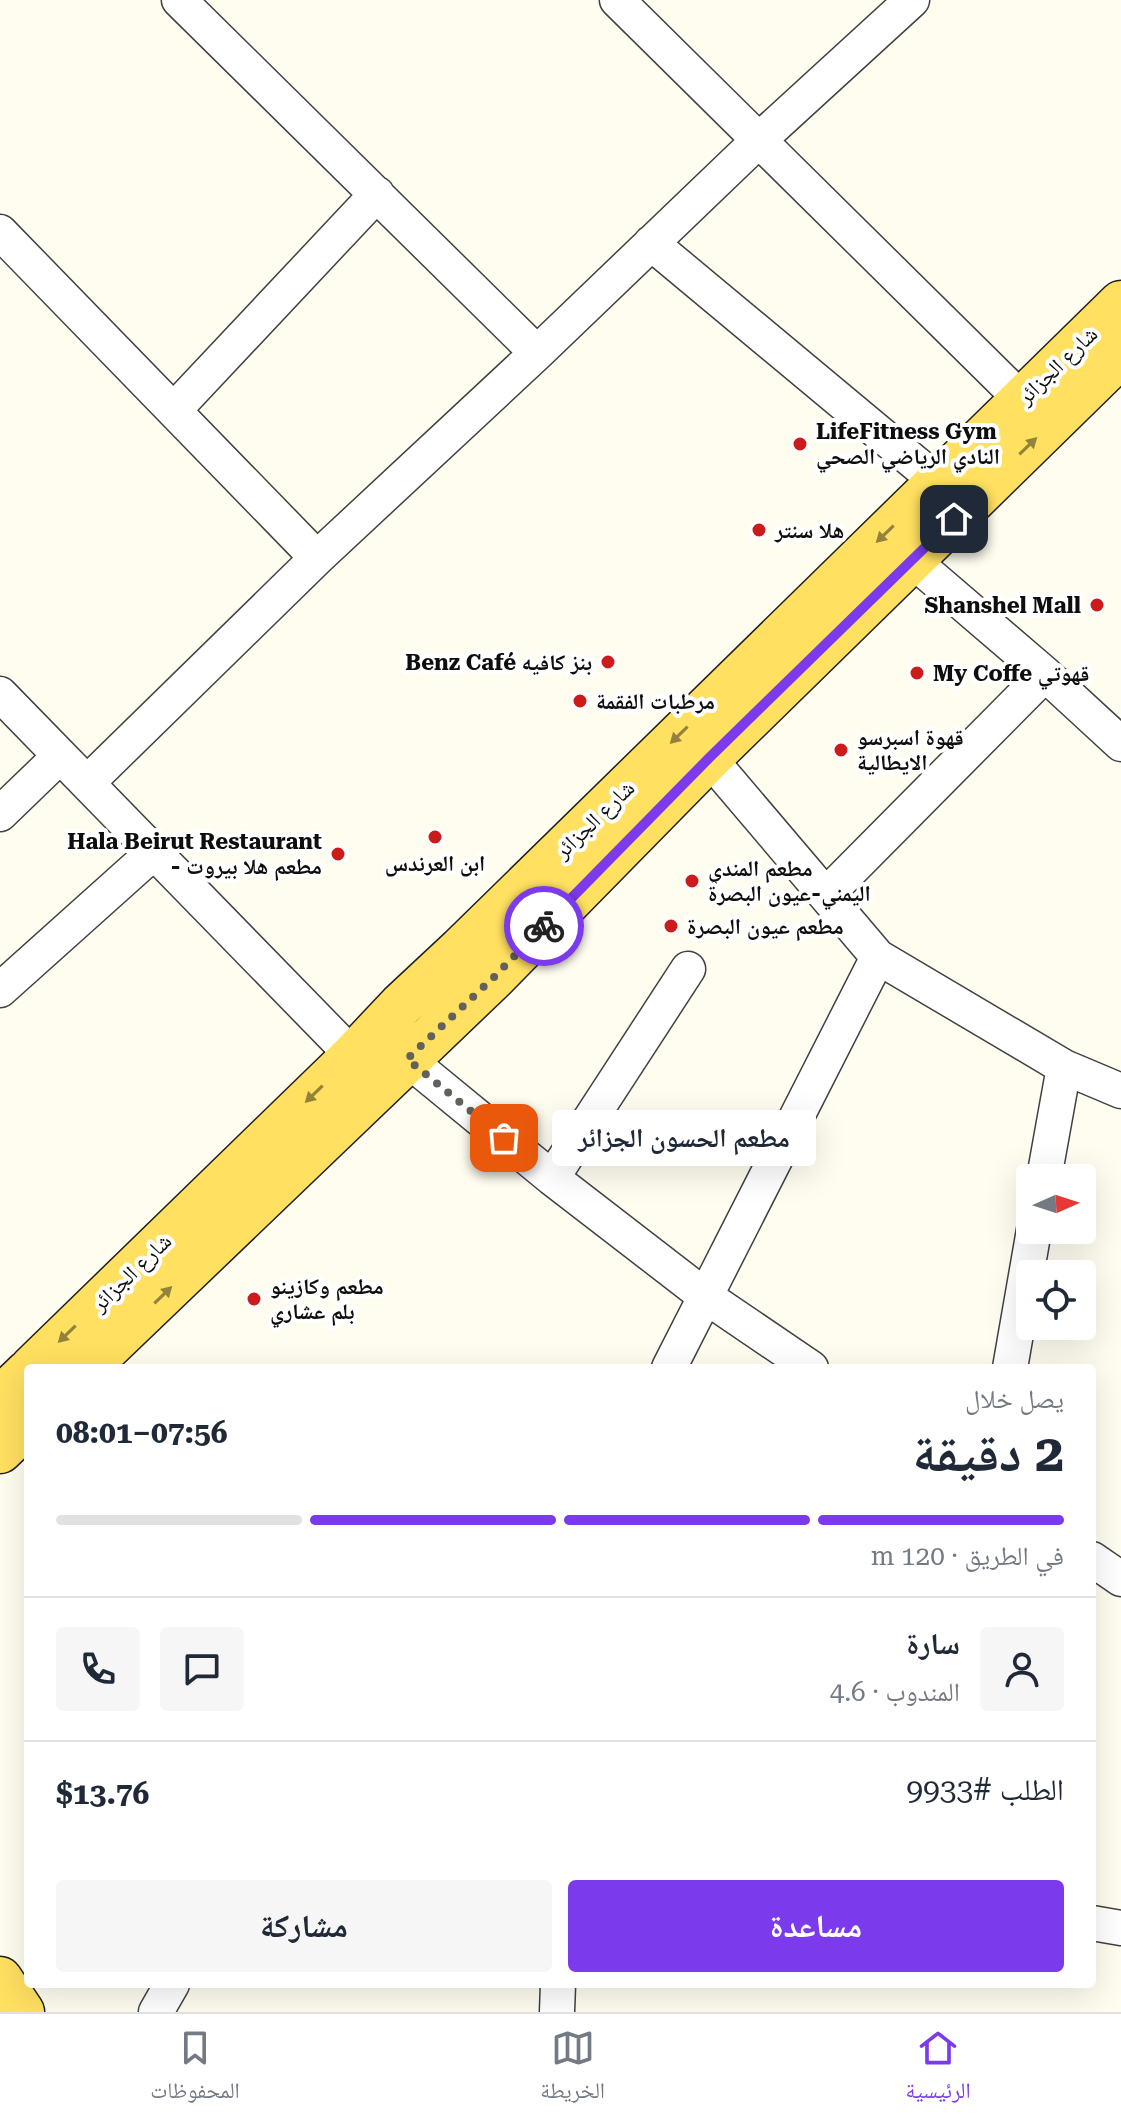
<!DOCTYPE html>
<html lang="ar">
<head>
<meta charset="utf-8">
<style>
  body { margin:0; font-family:"Roboto Serif","Noto Naskh Arabic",serif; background:#f6f6f7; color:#1f2937; direction:rtl; height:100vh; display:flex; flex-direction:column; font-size:30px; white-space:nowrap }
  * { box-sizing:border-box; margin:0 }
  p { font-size:26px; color:#747a83 }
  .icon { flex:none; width:44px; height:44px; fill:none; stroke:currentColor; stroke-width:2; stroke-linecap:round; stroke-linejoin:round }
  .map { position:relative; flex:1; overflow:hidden; direction:ltr }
  .details { position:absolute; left:24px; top:1364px; width:1072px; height:624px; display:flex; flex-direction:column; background:#fff; border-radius:8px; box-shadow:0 8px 32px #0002; direction:rtl }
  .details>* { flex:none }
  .needle { width:52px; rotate:87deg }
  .fabs { position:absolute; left:1016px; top:1164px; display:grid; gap:16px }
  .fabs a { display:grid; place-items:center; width:80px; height:80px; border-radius:8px; background:#fff; box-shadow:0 8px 32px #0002; font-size:40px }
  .pin { position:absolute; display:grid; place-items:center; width:68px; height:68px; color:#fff; margin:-34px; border-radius:16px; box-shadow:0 4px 12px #0006 }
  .courier { position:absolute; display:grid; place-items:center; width:80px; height:80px; margin:-40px; border:6px solid #7c3aed; border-radius:50%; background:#fff; color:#222; box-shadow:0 2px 10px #0007 }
  .bubble { position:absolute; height:56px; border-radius:8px; background:#fff; box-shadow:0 8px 32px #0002; font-size:26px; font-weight:700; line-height:56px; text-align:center; direction:rtl }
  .overview em { font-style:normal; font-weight:700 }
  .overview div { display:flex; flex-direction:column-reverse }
  .overview { display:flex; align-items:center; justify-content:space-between; height:136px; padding:0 32px }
  h1 { font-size:52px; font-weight:700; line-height:60px }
  .bar { display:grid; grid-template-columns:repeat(4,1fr); gap:12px 8px; align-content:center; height:96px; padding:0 32px }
  .bar i { height:10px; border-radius:6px; background:#e0e1e3 }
  .bar .selected { background:#7c3aed }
  .bar p { grid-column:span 4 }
  .line { display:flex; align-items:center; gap:20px; padding:0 32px; border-top:2px solid #e0e1e3 }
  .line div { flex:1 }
  .round { display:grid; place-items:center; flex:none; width:84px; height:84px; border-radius:8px; background:#f6f6f7 }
  .primary-button { display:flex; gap:16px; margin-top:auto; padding:16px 32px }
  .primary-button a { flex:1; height:92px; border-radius:8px; background:#7c3aed; color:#fff; font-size:32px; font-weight:700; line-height:92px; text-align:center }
  .primary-button a+a { background:#f6f6f7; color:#1f2937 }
  .dock { display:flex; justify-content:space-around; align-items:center; height:112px; border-top:2px solid #e0e1e3; background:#fff; font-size:22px; color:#747a83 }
  .dock a { display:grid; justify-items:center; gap:4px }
  .dock .selected { color:#7c3aed }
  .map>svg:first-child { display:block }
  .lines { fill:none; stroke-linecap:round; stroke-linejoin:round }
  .minor-casing { stroke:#414141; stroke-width:37 }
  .major-casing { stroke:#1f1f1f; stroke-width:47 }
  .minor { stroke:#fff; stroke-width:34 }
  .major { stroke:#ffe060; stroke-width:44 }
  .oneway { fill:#93823b }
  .done { stroke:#62625d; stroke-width:8; stroke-dasharray:0 14.4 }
  .route { stroke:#7c3aed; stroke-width:10 }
  .poi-dot { fill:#cb1b1a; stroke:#fff; stroke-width:3 }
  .labels { text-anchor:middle; stroke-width:8; stroke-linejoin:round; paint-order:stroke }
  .street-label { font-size:22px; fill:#0e0e0e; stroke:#fff }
  .poi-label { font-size:22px; font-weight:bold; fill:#0e0e0e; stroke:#fff; text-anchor:start }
</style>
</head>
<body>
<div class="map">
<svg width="1121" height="2012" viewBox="0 0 1121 2012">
  <rect width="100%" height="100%" fill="#fffdf0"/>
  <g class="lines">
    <!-- minor casing -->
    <g class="minor-casing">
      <path id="minor" d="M179,0L537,353
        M617,0L1021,399
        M0,232L317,558
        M651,243L938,482
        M174,410L377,194
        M912,560L1045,674L1121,744
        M0,694L353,1056
        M709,758L878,957L1064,1067L1121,1091
        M87,783L317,558L537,353L759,140L912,0
        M0,814L60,756
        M826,895L1045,674
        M0,990L154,852
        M407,1059L552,1178L705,1296L811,1368
        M552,1178L688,969
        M1044,1178L1064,1067
        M669,1368L878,957
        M1010,1368L1034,1230
        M1092,1559L1121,1579
        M1092,1923L1121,1928
        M156,2012L172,1984
        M557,2012L558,1984"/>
    </g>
    <!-- major casing -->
    <g class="major-casing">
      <path id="major" d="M32,1368L353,1056L401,1005L461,949L1121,303
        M86,1368L493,978L709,758L1121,355
        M0,1399L28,1372
        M0,1451L28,1424
        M0,1979L22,2012"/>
    </g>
    <!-- minor -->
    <use href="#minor" class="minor"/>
    <!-- major -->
    <use href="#major" class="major"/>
  </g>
  <!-- one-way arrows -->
  <defs><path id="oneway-solid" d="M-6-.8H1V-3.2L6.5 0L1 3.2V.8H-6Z" transform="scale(2)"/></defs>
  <g class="oneway">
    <use href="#oneway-solid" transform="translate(1028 446) rotate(-44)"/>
    <use href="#oneway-solid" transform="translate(885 534) rotate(136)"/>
    <use href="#oneway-solid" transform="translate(679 735) rotate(136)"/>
    <use href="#oneway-solid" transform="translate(314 1094) rotate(136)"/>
    <use href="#oneway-solid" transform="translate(163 1295) rotate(-44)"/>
    <use href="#oneway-solid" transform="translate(67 1334) rotate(136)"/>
  </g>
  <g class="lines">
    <!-- done -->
    <path class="done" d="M504,1138L407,1059L493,978L544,926"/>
    <!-- route -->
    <path class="route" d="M544,926L709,758L954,519"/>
  </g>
  <!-- markers -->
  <g class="poi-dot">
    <circle cx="800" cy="444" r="8"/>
    <circle cx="759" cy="530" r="8"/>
    <circle cx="1097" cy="605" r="8"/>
    <circle cx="608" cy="662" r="8"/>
    <circle cx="917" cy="673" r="8"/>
    <circle cx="580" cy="701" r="8"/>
    <circle cx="841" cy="750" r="8"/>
    <circle cx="435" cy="837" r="8"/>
    <circle cx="338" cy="854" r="8"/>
    <circle cx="692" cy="881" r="8"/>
    <circle cx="671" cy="926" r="8"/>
    <circle cx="254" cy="1299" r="8"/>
  </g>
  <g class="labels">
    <!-- street labels -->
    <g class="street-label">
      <text transform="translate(1057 365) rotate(-44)" y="8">شارع الجزائر</text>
      <text transform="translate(594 819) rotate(-44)" y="8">شارع الجزائر</text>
      <text transform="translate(131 1272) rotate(-44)" y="8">شارع الجزائر</text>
    </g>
    <!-- poi labels -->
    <g class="poi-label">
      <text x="816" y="439">LifeFitness Gym<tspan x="816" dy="25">النادي الرياضي الصحي</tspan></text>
      <text x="775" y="538">هلا سنتر</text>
      <text x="1081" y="613" text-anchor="end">Shanshel Mall</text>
      <text x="592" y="670" text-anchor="end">Benz Café بنز كافيه</text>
      <text x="933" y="681">My Coffe قهوتي</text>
      <text x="596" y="709">مرطبات الفقمة</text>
      <text x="857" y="745">قهوة اسبرسو<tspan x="857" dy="25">الايطالية</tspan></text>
      <text x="322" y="849" text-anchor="end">Hala Beirut Restaurant<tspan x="322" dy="25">- مطعم هلا بيروت</tspan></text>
      <text x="435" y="871" text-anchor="middle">ابن العرندس</text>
      <text x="708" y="876">مطعم المندي<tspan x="708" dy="25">اليمني-عيون البصرة</tspan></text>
      <text x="687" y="934">مطعم عيون البصرة</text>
      <text x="270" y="1294">مطعم وكازينو<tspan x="270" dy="25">بلم عشاري</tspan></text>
    </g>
  </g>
</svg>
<div class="fabs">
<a><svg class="needle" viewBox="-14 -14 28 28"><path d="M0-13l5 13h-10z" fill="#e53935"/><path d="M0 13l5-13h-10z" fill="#747a83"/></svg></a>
<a><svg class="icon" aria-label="locate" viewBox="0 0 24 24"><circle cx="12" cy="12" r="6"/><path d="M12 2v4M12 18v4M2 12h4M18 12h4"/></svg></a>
</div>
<div class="pin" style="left:504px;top:1138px;background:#ea580c"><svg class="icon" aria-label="bag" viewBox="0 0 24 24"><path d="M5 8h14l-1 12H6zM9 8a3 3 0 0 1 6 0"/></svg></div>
<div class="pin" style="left:954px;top:519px;background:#1f2937"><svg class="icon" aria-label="home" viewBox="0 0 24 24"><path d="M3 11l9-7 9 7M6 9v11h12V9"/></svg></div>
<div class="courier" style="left:544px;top:926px"><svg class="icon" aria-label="bike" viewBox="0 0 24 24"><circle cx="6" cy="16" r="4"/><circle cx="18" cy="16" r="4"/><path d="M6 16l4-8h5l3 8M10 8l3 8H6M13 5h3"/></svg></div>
<div class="bubble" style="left:552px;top:1110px;width:264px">مطعم الحسون الجزائر</div>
<section class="details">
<div class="overview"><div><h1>2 دقيقة</h1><p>يصل خلال</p></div><em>07:56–08:01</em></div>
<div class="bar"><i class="selected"></i><i class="selected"></i><i class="selected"></i><i></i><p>في الطريق · 120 m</p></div>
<div class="line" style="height:144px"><a class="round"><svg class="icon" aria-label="person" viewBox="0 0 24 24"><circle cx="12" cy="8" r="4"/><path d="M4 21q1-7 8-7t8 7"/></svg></a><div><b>سارة</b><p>المندوب · 4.6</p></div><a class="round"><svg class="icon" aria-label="chat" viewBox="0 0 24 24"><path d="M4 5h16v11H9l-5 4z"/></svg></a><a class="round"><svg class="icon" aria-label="phone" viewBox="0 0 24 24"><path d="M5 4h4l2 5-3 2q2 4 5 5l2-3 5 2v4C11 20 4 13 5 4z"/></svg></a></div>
<div class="line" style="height:104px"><div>الطلب #9933</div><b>$13.76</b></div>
<div class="primary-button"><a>مساعدة</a><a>مشاركة</a></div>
</section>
</div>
<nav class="dock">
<a class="selected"><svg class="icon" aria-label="home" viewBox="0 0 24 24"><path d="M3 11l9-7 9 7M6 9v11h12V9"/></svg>الرئيسية</a>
<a><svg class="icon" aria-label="map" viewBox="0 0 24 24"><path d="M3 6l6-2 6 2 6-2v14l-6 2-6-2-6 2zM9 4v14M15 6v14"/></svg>الخريطة</a>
<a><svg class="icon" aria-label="saved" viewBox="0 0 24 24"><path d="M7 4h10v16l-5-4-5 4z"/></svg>المحفوظات</a>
</nav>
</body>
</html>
